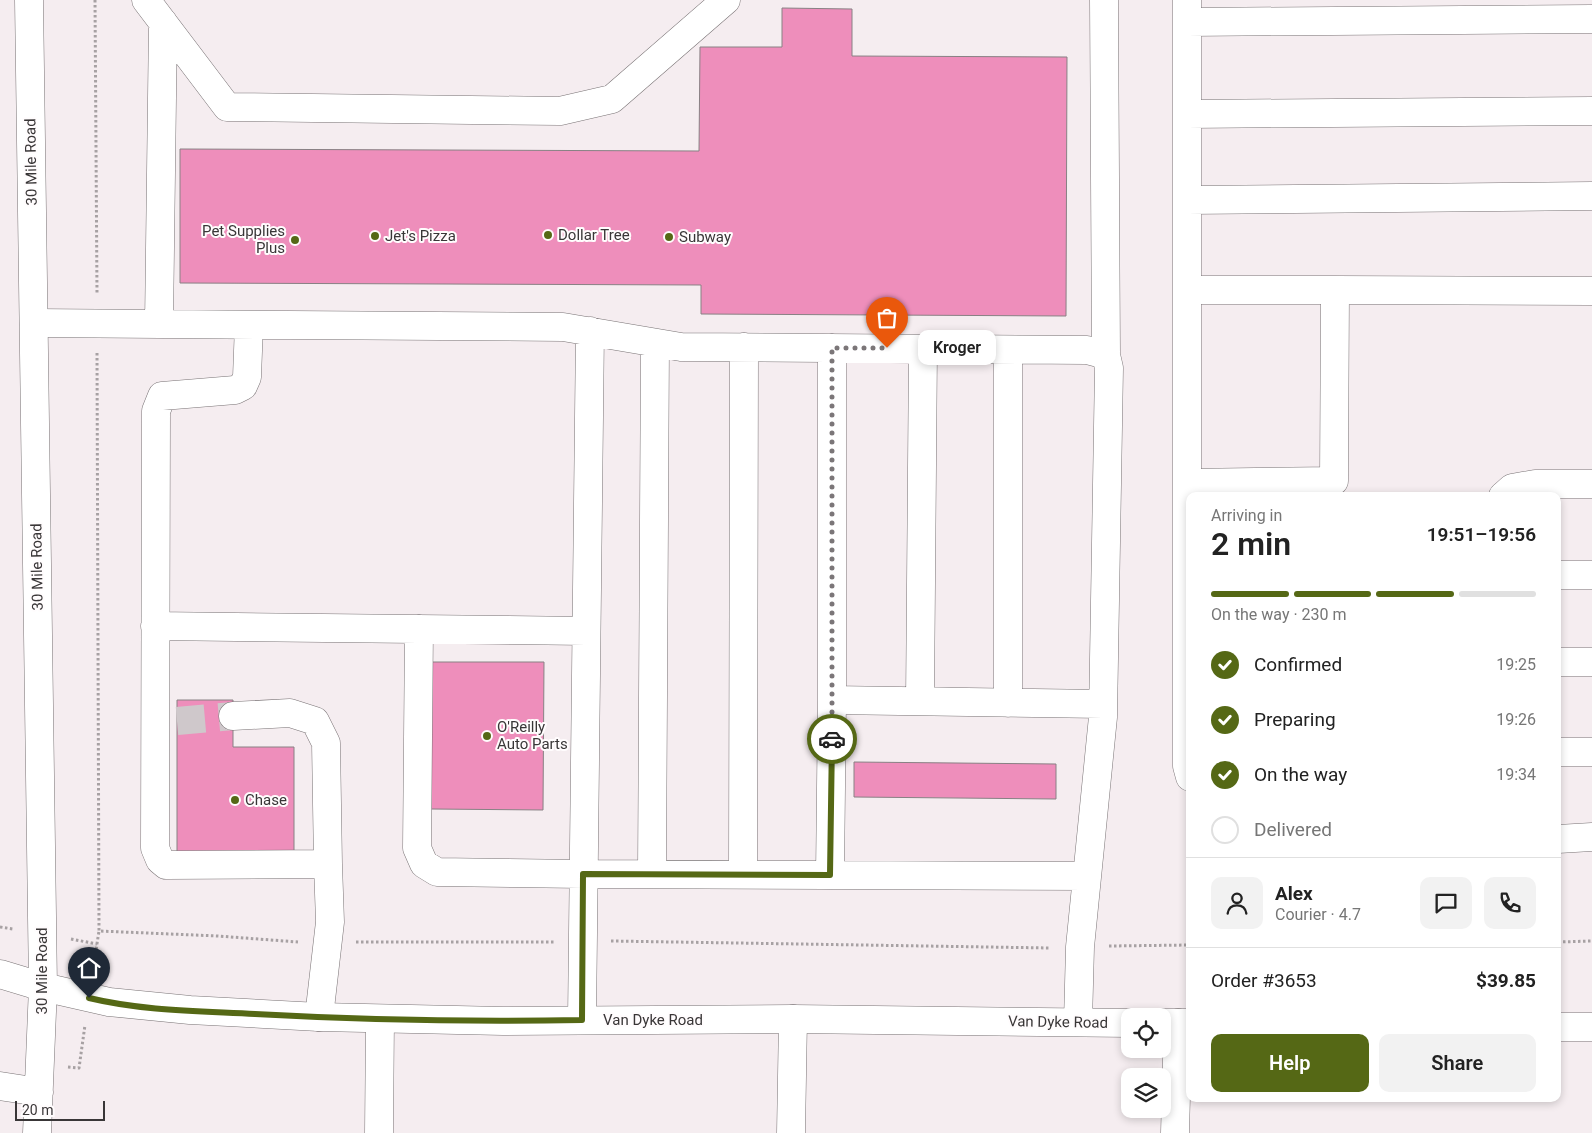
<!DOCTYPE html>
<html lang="en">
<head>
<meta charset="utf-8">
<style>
  body { margin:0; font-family:Roboto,sans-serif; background:#f2f2f2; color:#222; height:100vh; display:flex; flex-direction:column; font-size:19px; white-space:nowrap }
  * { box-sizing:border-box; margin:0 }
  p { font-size:16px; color:#767676 }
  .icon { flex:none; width:28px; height:28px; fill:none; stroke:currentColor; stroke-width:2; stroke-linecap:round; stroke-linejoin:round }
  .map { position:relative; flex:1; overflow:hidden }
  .drawer { position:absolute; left:1186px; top:492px; width:375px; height:610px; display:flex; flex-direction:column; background:#fff; border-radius:10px; box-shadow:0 2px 8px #0003 }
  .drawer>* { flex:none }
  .buttons { position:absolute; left:1121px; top:1008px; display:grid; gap:10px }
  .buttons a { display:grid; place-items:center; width:50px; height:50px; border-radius:10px; background:#fff; box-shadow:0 2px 8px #0003; font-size:25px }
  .scale { position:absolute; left:15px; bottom:12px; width:90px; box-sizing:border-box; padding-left:5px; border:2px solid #393637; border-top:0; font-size:14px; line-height:18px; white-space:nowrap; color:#393637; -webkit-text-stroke:4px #fffcfd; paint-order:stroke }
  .pin { position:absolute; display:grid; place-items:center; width:42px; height:42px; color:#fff; margin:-51px -21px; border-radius:50% 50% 50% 0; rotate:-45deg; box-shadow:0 0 5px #0007 }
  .pin .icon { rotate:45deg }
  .courier { position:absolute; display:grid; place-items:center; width:50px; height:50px; margin:-25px; border:4px solid #556815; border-radius:50%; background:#fff; color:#222; box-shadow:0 1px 6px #0007 }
  .bubble { position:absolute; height:35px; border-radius:10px; background:#fff; box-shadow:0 2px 8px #0003; font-size:16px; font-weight:600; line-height:35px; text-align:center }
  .headline em { font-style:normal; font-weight:600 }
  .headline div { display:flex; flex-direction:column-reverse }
  .headline { display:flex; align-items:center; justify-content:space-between; height:85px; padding:0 25px }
  h1 { font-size:32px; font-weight:600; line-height:38px }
  .bar { display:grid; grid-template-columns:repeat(4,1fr); gap:8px 5px; align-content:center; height:60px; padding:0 25px }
  .bar i { height:6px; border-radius:4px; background:#e0e0e0 }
  .bar .active { background:#556815 }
  .bar p { grid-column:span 4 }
  .line { display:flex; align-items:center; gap:12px; padding:0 25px; border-top:1px solid #e0e0e0 }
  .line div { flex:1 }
  .round { display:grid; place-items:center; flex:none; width:52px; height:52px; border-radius:10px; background:#f2f2f2 }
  ol { padding:0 25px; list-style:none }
  li { display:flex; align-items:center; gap:15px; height:55px }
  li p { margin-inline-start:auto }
  li .icon { padding:5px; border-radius:50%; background:#556815; color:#fff; stroke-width:4 }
  li:last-child { color:#767676 }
  li i { width:28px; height:28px; border:2px solid #e0e0e0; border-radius:50% }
  .cta { display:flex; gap:10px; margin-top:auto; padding:10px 25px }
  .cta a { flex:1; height:58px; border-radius:10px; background:#556815; color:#fff; font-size:20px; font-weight:600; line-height:58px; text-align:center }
  .cta a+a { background:#f2f2f2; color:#222 }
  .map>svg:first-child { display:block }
  .building { fill:#ee8ebb; stroke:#888184 }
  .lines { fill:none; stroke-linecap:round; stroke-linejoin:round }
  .minor-tunnel { stroke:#cfc8cb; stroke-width:28; stroke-dasharray:28 14; stroke-linecap:butt }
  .minor-casing { stroke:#797375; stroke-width:29 }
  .major-casing { stroke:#797375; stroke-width:29 }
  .path { stroke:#a7a1a3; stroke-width:3; stroke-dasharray:2.5 2.5; stroke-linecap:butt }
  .minor { stroke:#fff; stroke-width:28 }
  .major { stroke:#fff; stroke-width:28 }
  .done { stroke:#7b7678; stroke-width:5; stroke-dasharray:0 9 }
  .route { stroke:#556815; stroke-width:6 }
  .poi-dot { fill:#556815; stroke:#fffcfd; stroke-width:2 }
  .labels { text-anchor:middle; stroke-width:4; stroke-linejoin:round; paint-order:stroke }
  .street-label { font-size:15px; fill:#393637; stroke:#fffcfd }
  .poi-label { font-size:15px; fill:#393637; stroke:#fffcfd; text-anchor:start }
</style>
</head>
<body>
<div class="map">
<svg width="1592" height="1133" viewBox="0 0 1592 1133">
  <rect width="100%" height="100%" fill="#f5edf0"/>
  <!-- building -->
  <path class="building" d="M782,8L852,9V56L1067,57L1066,316L701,314V285L180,283V149L699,151L700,47H782Z
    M431,662H544L543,810L431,809Z
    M177,700H233V747H294V854H177Z
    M854,762L1056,764V799L854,797Z"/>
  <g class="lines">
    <!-- minor-tunnel -->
    <path class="minor-tunnel" d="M177,721L233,716"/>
    <!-- minor casing -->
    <g class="minor-casing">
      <path id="minor" d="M146,0L227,107L560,111L612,99L726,0
        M1104,0L1106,355
        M1187,0V766L1190,777
        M1187,22L1592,19
        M1187,114L1592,111
        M1187,200L1592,196
        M1187,290H1335
        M34,323L563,327L681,347L1087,350L1106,355L1109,368L1103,717L1080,947L1078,1022
        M159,324L163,22
        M249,325L247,377L243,386L235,390L162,396L156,411L155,848L160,860L166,865L328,864L330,922L319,1017
        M1008,350V703
        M1187,483L1334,481L1335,290L1592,291
        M1503,496L1512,488L1535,484H1592
        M1558,575H1592
        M155,626L586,631
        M419,629L417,848L424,864L437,872L583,874L1087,876
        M1558,662H1592
        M832,700L1103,704
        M920,701L923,349
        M233,716L290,713L315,721L326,743L328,864
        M1558,752H1592
        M1558,839L1592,837
        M652,874L655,343
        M743,874L744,347
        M830,875L832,700V348
        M582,1020L590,331
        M0,1086L39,1092
        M37,1133L43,987
        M379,1133L380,1019
        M791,1133L793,1019
        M1175,1133L1178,1023"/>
    </g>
    <!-- major casing -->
    <g class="major-casing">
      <path id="major" d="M29,0L43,987
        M0,974L43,987L109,1002L190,1010L319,1017L503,1021L793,1019L1130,1023
        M1162,1023H1190
        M1558,1027H1592"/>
    </g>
    <!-- path -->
    <path class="path" d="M95,0L97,294
      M97,353L99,931L218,936L298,942
      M0,927L13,929
      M71,939L97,944
      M611,941L1050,948
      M356,942H555
      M1558,942L1592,941
      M1109,946L1190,945
      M93,969L99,931
      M68,1067L79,1068L85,1025"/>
    <!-- minor -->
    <use href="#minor" class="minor"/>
    <!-- major -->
    <use href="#major" class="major"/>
  </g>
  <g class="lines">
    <!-- done -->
    <path class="done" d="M832,739V348H887"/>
    <!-- route -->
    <path class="route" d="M89,998C143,1011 200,1011 255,1014C364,1020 473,1022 582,1020L583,874L830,875L832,739"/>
  </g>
  <!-- markers -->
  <g class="poi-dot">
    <circle cx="548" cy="235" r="5"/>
    <circle cx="375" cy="236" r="5"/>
    <circle cx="669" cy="237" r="5"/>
    <circle cx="295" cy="240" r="5"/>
    <circle cx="487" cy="736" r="5"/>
    <circle cx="235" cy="800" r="5"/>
  </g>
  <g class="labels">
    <!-- street labels -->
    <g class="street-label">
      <text transform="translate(31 162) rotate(-91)" y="5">30 Mile Road</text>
      <text transform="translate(37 567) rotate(-91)" y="5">30 Mile Road</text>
      <text transform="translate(42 971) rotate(-90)" y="5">30 Mile Road</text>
      <text x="653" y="1025">Van Dyke Road</text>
      <text transform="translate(1058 1022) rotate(1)" y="5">Van Dyke Road</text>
    </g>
    <!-- poi labels -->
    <g class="poi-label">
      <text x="285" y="236" text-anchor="end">Pet Supplies<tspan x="285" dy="17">Plus</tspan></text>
      <text x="558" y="240">Dollar Tree</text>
      <text x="385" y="241">Jet's Pizza</text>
      <text x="679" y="242">Subway</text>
      <text x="497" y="732">O'Reilly<tspan x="497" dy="17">Auto Parts</tspan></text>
      <text x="245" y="805">Chase</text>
    </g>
  </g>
</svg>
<div class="buttons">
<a><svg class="icon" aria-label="locate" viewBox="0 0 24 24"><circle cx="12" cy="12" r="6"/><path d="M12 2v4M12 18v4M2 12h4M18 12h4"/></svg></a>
<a><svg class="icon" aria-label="layers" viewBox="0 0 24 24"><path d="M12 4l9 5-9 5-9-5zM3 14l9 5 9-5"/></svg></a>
</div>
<div class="scale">20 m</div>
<div class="pin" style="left:887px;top:348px;background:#ea580c"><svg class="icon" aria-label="bag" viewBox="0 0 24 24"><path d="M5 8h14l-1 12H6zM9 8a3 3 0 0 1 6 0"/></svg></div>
<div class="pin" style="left:89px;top:998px;background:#1f2937"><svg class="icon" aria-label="home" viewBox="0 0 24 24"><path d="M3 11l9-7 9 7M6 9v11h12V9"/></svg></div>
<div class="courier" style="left:832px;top:739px"><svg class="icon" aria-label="car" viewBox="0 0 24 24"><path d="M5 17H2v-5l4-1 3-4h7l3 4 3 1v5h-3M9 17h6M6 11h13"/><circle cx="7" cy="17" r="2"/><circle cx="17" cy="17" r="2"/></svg></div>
<div class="bubble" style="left:918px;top:330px;width:78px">Kroger</div>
<section class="drawer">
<div class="headline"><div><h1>2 min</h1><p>Arriving in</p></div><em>19:51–19:56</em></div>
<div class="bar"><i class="active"></i><i class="active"></i><i class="active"></i><i></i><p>On the way · 230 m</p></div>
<ol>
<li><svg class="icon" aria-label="check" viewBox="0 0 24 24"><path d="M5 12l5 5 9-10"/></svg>Confirmed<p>19:25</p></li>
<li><svg class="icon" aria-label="check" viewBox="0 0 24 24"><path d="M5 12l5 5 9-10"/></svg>Preparing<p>19:26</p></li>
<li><svg class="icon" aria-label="check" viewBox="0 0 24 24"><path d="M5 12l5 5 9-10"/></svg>On the way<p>19:34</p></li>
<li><i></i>Delivered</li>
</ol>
<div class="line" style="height:90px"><a class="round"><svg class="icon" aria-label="person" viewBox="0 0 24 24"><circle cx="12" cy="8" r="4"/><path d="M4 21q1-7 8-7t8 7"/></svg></a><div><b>Alex</b><p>Courier · 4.7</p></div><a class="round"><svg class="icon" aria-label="chat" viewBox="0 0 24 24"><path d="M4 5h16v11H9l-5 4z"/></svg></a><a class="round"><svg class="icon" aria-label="phone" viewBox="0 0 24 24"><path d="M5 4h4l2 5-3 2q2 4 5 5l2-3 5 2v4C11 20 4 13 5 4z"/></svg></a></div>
<div class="line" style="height:65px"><div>Order #3653</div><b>$39.85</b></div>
<div class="cta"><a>Help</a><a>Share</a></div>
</section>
</div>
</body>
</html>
